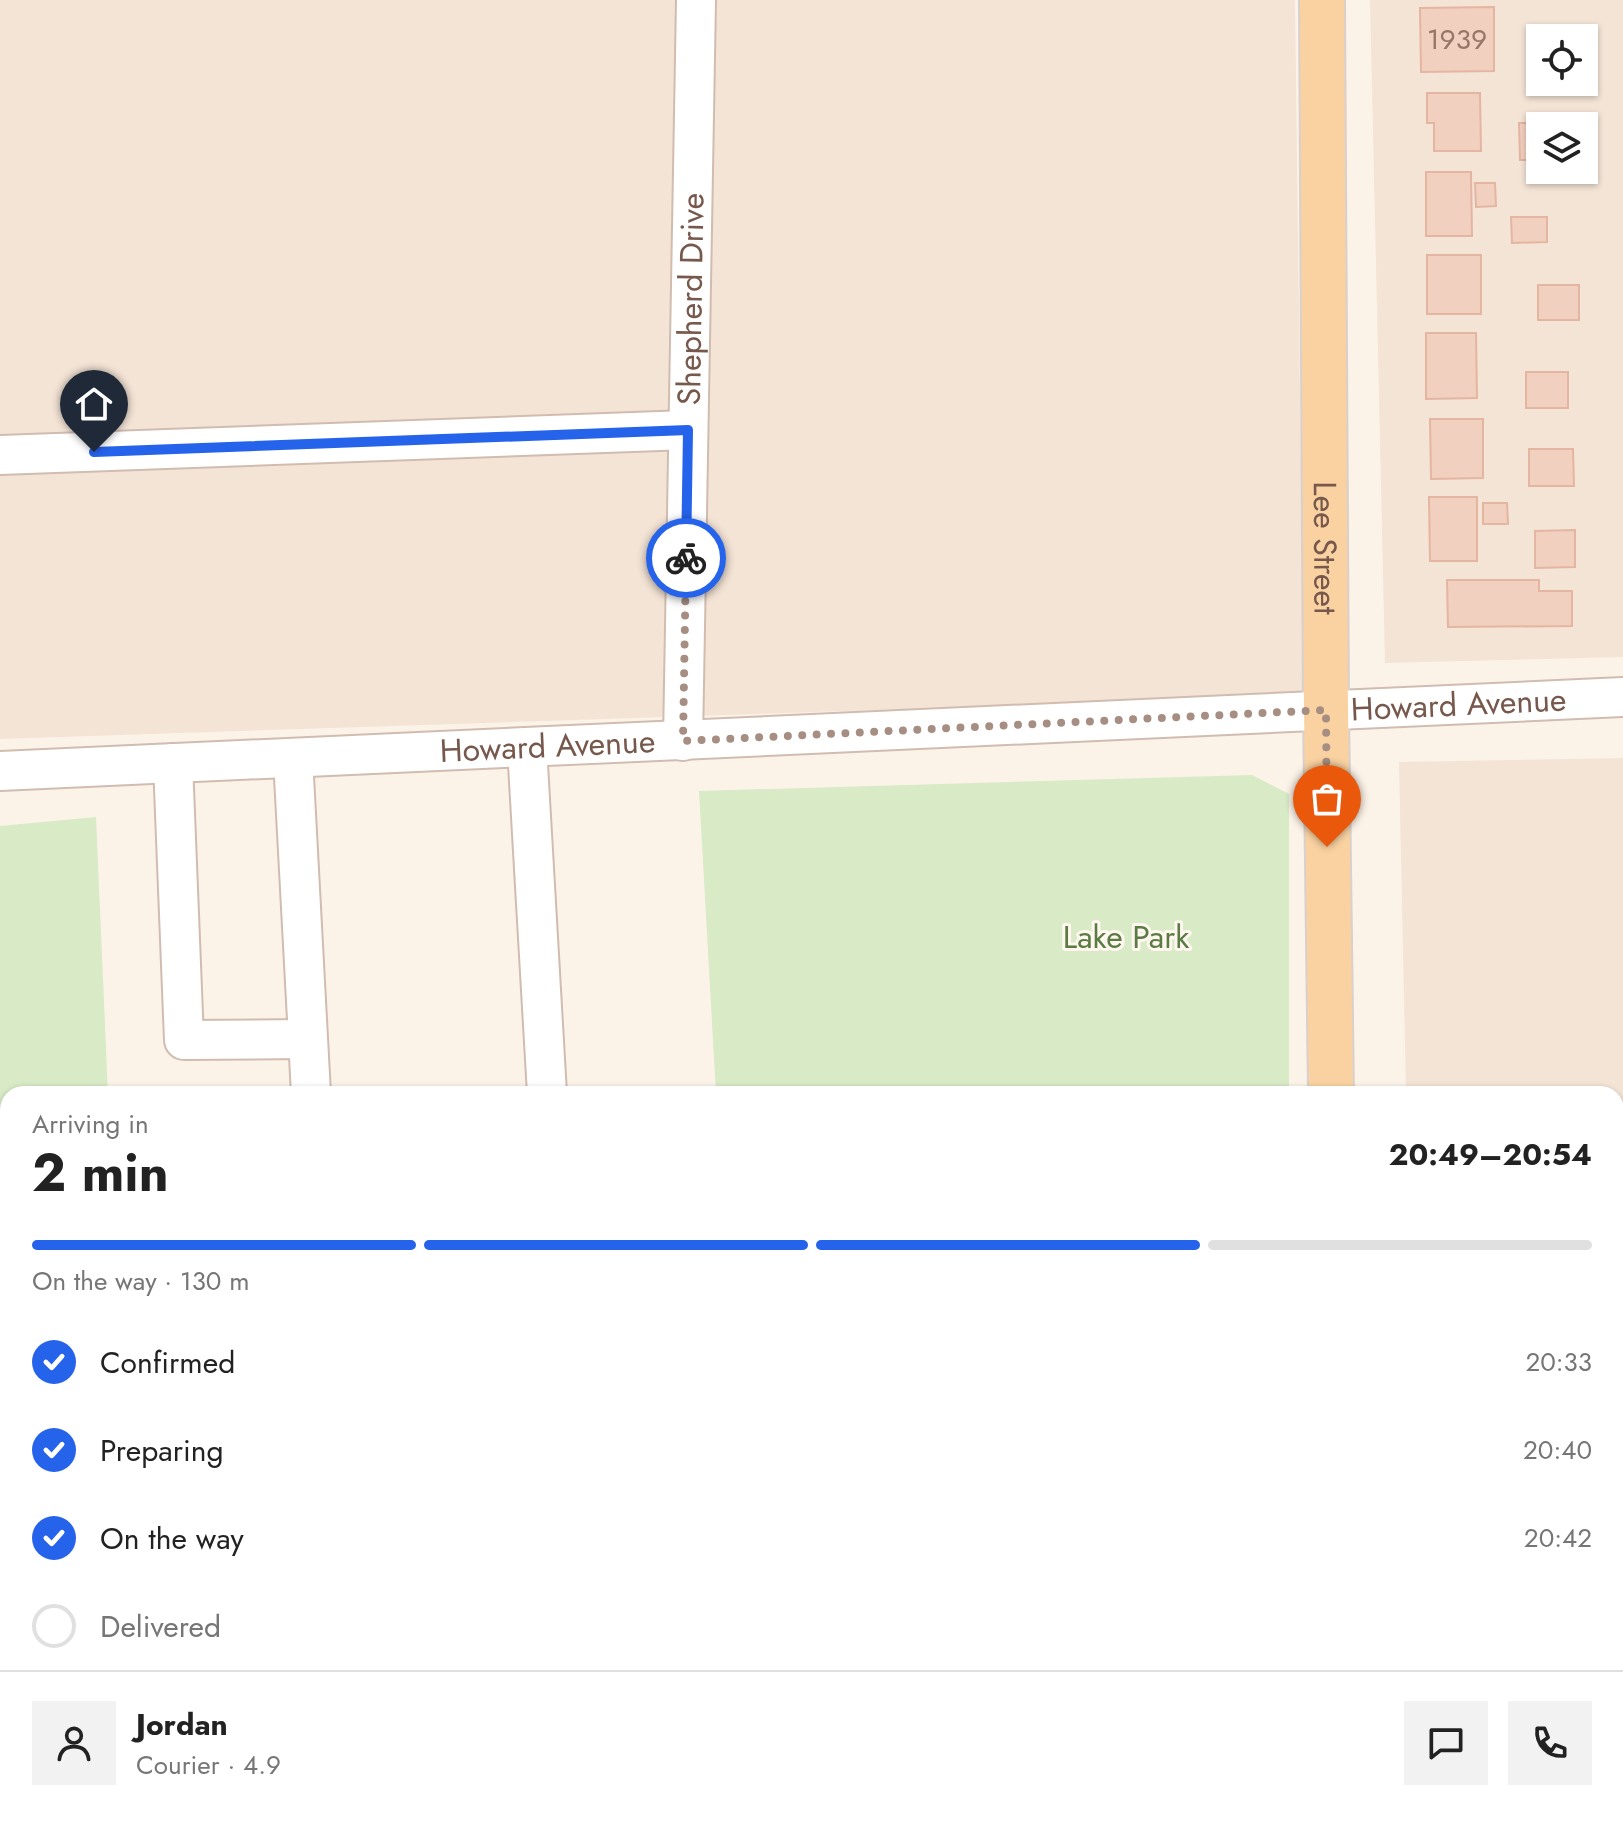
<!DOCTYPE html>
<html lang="en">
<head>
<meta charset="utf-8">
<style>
  body { margin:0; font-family:Jost,sans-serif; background:#f2f2f2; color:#222; height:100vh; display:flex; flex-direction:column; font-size:30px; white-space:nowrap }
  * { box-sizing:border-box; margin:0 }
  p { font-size:26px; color:#767676 }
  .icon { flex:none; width:44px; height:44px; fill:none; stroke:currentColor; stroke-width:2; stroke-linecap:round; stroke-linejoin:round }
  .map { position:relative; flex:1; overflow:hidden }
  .sheet { position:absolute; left:0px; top:1086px; width:1624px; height:744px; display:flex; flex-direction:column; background:#fff; border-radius:24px 24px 0 0; box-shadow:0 2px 6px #0004 }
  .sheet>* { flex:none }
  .buttons { position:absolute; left:1526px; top:24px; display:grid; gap:16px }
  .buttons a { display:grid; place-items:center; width:72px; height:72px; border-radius:0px; background:#fff; box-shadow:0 2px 6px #0004; font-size:40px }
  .pin { position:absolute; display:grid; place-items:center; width:68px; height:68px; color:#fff; margin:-82px -34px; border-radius:50% 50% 50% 0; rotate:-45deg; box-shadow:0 0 8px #0007 }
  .pin .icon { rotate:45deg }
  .courier { position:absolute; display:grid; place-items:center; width:80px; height:80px; margin:-40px; border:6px solid #2563eb; border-radius:50%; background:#fff; color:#222; box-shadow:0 2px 10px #0007 }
  .head em { font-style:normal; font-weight:700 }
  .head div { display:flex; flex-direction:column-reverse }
  .head { display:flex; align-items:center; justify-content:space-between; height:136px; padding:0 32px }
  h1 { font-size:52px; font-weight:700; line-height:60px }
  .bar { display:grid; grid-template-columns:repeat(4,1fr); gap:12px 8px; align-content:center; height:96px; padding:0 32px }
  .bar i { height:10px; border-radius:6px; background:#e0e0e0 }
  .bar .selected { background:#2563eb }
  .bar p { grid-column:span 4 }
  .line { display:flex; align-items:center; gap:20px; padding:0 32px; border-top:2px solid #e0e0e0 }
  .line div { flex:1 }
  .round { display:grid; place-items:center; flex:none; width:84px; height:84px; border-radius:0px; background:#f2f2f2 }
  ol { padding:0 32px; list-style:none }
  li { display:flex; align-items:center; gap:24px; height:88px }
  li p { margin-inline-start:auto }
  li .icon { padding:8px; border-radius:50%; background:#2563eb; color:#fff; stroke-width:4 }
  li:last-child { color:#767676 }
  li i { width:44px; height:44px; border:4px solid #e0e0e0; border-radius:50% }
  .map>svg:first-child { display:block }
  .residential { fill:#f4e4d6; fill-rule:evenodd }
  .green { fill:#d8eac6 }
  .water { fill:#bce3e6; stroke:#a2d4d8; stroke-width:2 }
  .building { fill:#f2d0c0; stroke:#e4b5a0; stroke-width:2 }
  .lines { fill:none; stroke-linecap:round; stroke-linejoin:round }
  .minor-casing { stroke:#d1bcb0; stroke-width:42 }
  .major-casing { stroke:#d9d0cd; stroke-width:48 }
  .minor { stroke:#fff; stroke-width:38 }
  .major { stroke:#fad2a1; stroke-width:44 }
  .done { stroke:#a68e83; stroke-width:8; stroke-dasharray:0 14.4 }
  .route { stroke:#2563eb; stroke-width:10 }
  .labels { text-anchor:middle; stroke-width:6; stroke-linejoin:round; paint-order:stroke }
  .number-label { font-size:28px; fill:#967669 }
  .street-label { font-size:32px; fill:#77584c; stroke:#fff7ef }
  .park-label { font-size:32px; fill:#597c43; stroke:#fff7ef }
</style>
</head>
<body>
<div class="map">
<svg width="1623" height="1830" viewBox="0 0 1623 1830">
  <rect width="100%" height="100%" fill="#fcf3e8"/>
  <!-- residential -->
  <path class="residential" d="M0,0H1295L1304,696L0,739Z
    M1370,0H1623V657L1385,663ZM1540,38H1584V82H1540ZM1540,126H1584V170H1540Z
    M1623,758V1734H1616V1094H1406L1399,762Z"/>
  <!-- green -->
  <path class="green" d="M1252,775L1289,794V1094H716L699,791Z
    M96,817L108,1094H8V1822H1293V1830H0V826Z"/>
  <!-- water -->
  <path class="water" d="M0,1344L8,1369V1822H931L932,1830H0Z"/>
  <!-- building -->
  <path class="building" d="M1494,7V71L1421,72L1420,8Z
    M1427,93H1480L1481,151H1434V123H1427Z
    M1519,123H1557V126H1540V160H1520Z
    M1426,172H1471L1472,236H1426Z
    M1475,183H1495L1496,206L1476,207Z
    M1511,217H1547V242L1512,243Z
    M1427,255H1481V314H1427Z
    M1538,285H1579V320H1538Z
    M1426,333H1476L1477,398L1426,399Z
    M1526,372H1568V408H1526Z
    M1430,419H1483V478L1431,479Z
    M1529,449H1573L1574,486H1529Z
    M1429,497H1477V561H1430Z
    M1483,503H1507L1508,524H1483Z
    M1575,530V567L1535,568V531Z
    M1447,580H1539V591H1572V626L1448,627Z"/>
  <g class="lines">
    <!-- minor casing -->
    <g class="minor-casing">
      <g id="minor">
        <path d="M0,455L688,430"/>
        <path id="s1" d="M683,741L696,0"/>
        <path d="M527,747L547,1094"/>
        <path d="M293,758L311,1094"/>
        <path d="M173,763L184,1040L307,1039"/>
        <path id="s2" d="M0,771L1623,697"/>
        <path d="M1616,1788H1623"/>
      </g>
    </g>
    <!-- major casing -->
    <g class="major-casing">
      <g id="major">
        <path id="s3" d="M1322,0L1326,710L1331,1094"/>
        <path d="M1341,1822L1342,1830"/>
      </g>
    </g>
    <!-- minor -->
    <use href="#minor" class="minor"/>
    <!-- major -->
    <use href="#major" class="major"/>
  </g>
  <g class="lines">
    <!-- done -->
    <path class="done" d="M686,558L683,741L1326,710L1327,847"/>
    <!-- route -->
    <path class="route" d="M94,452L688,430L686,558"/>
  </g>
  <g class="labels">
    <!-- number labels -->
    <g class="number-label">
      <text x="1457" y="49">1939</text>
    </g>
    <!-- street labels -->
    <g class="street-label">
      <text dy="11" stroke="none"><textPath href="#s1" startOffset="442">Shepherd Drive</textPath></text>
      <text dy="11" stroke="none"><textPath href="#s3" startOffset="548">Lee Street</textPath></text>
      <text dy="11" stroke="none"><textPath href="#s2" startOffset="1460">Howard Avenue</textPath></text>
      <text dy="11" stroke="none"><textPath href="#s2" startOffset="548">Howard Avenue</textPath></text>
    </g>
    <!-- park labels -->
    <g class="park-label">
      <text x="1126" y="948">Lake Park</text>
    </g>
  </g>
</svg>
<div class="buttons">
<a><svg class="icon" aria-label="locate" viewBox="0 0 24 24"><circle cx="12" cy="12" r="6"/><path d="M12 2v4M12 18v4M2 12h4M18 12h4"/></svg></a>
<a><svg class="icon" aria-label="layers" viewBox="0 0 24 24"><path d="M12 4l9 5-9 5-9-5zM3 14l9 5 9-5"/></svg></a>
</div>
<div class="pin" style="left:1327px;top:847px;background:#ea580c"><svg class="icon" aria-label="bag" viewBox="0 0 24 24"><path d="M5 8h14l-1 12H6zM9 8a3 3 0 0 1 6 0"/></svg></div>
<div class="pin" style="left:94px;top:452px;background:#1f2937"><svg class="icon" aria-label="home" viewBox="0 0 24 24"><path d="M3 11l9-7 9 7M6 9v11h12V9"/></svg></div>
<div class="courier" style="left:686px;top:558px"><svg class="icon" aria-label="bike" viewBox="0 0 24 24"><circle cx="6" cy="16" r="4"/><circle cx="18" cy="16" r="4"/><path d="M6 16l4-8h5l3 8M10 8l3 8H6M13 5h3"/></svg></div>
<section class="sheet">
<div class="head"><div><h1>2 min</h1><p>Arriving in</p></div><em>20:49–20:54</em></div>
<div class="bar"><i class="selected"></i><i class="selected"></i><i class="selected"></i><i></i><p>On the way · 130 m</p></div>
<ol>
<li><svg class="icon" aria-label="check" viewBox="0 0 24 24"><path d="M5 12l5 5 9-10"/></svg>Confirmed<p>20:33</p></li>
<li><svg class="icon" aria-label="check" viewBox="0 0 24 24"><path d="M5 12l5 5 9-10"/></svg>Preparing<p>20:40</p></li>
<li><svg class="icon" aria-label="check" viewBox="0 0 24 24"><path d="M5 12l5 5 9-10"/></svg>On the way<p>20:42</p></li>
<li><i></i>Delivered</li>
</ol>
<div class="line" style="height:144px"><a class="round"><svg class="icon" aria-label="person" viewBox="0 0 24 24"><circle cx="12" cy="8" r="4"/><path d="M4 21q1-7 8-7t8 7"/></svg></a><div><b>Jordan</b><p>Courier · 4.9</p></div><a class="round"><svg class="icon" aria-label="chat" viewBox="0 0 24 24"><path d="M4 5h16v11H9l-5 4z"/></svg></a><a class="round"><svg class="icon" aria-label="phone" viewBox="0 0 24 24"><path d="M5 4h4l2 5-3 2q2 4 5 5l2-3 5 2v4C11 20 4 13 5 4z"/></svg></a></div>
</section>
</div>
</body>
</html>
